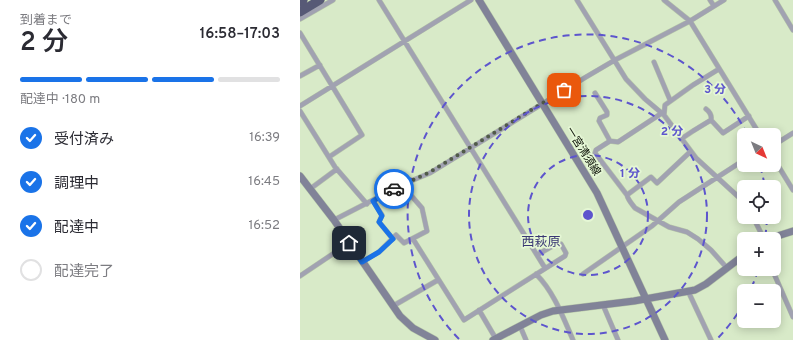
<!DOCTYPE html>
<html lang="ja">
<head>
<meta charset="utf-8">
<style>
  body { margin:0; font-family:Overpass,"Noto Sans JP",sans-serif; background:#f7f7f7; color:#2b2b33; height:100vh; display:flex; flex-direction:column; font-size:15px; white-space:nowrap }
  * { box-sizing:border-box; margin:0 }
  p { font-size:13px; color:#7c7c81 }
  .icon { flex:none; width:22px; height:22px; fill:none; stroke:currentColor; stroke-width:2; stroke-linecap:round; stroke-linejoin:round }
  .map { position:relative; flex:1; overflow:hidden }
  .panel { display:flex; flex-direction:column; background:#fff; width:300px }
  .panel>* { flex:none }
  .needle { width:26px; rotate:137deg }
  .fabs { position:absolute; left:437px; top:128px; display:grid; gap:8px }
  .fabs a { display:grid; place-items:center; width:44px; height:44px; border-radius:6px; background:#fff; box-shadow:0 2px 10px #0003; font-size:20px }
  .pin { position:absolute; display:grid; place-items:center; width:34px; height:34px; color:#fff; margin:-17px; border-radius:8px; box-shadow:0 2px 6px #0006 }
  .courier { position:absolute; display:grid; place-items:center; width:40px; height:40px; margin:-20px; border:3px solid #1a73e8; border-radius:50%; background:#fff; color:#222; box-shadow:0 1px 5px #0007 }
  .overview em { font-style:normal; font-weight:600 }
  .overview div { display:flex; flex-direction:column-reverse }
  .overview { display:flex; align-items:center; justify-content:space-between; height:68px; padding:0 20px }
  h1 { font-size:26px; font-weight:600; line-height:30px }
  .bar { display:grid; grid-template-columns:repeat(4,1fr); gap:6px 4px; align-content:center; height:48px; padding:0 20px }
  .bar i { height:5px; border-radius:3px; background:#e1e1e2 }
  .bar .active { background:#1a73e8 }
  .bar p { grid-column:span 4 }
  ol { padding:0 20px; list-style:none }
  li { display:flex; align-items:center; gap:12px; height:44px }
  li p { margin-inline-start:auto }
  li .icon { padding:4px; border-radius:50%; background:#1a73e8; color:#fff; stroke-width:4 }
  li:last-child { color:#7c7c81 }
  li i { width:22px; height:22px; border:2px solid #e1e1e2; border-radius:50% }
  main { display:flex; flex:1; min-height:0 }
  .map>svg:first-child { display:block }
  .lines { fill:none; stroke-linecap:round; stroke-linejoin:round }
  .minor-casing { stroke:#b7c7a9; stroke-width:5.5 }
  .secondary-casing { stroke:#b7c7a9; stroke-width:8 }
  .motorway-casing { stroke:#b7c7a9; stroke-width:10 }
  .minor { stroke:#a1a2b1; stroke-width:4.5 }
  .secondary { stroke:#818398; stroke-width:7 }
  .motorway { stroke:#575976; stroke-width:9 }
  .done { stroke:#515b49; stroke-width:4; stroke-dasharray:0 7.2 }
  .route { stroke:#1a73e8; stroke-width:5 }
  .ring { fill:none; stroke:#5d55cd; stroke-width:2; stroke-dasharray:7 5 }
  .labels { text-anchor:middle; stroke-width:3.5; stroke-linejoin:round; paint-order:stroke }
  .street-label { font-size:11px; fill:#090e04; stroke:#e5f7d5 }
  .quarter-label { font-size:13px; fill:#393773; stroke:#e5f7d5 }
  .centre { fill:#5d55cd; stroke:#e5f7d5; stroke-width:2 }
  .ring-label { font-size:12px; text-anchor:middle; font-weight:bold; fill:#5d55cd; stroke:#e5f7d5; stroke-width:3.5; stroke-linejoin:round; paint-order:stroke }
</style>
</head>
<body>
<main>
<section class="panel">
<div class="overview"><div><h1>2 分</h1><p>到着まで</p></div><em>16:58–17:03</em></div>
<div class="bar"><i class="active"></i><i class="active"></i><i class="active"></i><i></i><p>配達中 · 180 m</p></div>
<ol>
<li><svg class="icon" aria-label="check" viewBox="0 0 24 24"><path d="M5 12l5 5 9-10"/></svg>受付済み<p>16:39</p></li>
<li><svg class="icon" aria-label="check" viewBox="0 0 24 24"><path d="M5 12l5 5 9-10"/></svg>調理中<p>16:45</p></li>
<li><svg class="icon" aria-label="check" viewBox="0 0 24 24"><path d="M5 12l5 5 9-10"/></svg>配達中<p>16:52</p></li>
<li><i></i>配達完了</li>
</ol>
</section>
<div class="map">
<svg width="493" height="340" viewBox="0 0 493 340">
  <rect width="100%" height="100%" fill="#d8eac8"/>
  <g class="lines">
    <!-- minor casing -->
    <g class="minor-casing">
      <path id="minor" d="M79,0L245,268
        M277,0L326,79L345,99L364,115L396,158L444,202
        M364,0L390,21L460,135
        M410,0L414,6
        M475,0L493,30
        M0,19L33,0
        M0,33L62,135L29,157
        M354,62L370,100
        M0,76L20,65
        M295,93L307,112V115L300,118L299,121L310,141L318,142L362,113
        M0,106L171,0
        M0,111L35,167L67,204
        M364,115L365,105L393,85L419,69
        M411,120L423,133L449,116
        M381,139L393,131L411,120C412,115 410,112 406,109
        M310,141L296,150L295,153L327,195C328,200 332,204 335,208L369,227L387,232L398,239L411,250L427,268
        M474,145L493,133
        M474,159L493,190
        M10,189L37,169
        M327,195L351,177L357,183L390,152
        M73,201L82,215L79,222L93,239
        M453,217L464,239
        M34,220L106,183L130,173L286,77L315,60L390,21L424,0
        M113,239L164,320L265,256L266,253L261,244H256L237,255
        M62,262L79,252L96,235L104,243L127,231L122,208L102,185
        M472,269L493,317
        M236,274C254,292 263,317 273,340
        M283,274L352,226L379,202L444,160
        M0,276L49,243
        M388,291L411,340
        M303,305L318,340
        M93,306L138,280
        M179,310L196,339
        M220,326L226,340"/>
    </g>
    <!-- secondary casing -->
    <g class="secondary-casing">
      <path id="secondary" d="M179,0L297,193L365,340
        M0,176L34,220L100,316L113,328L135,340
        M468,239L493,231
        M193,340L241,315L253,311L334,301L395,290L406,284L444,255"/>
    </g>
    <!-- motorway casing -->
    <g class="motorway-casing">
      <path id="motorway" d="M0,2L3,0
        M0,12L20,0"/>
    </g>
    <!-- minor -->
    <use href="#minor" class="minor"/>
    <!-- secondary -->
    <use href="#secondary" class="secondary"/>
    <!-- motorway -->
    <use href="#motorway" class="motorway"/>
  </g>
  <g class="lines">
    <!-- done -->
    <path class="done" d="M94,189L130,172L264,90"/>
    <!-- route -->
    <path class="route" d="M49,243L62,262L79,252L93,239L79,222L82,216L73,201L94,189"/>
  </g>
  <!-- distance rings -->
  <g class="ring">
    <circle cx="288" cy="215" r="60"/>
    <circle cx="288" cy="215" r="119"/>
    <path d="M467 218A179 179 0 0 1 465 238M458 270A179 179 0 0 1 450 291M444 303A179 179 0 0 1 417 339M159 339A179 179 0 1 1 447 134M460 166A179 179 0 0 1 465 187"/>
  </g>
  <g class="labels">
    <!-- street labels -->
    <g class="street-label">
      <text transform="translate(284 151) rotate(58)" y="4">一宮清須線</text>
    </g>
    <!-- quarter labels -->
    <g class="quarter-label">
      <text x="241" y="246">西萩原</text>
    </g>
  </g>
  <circle cx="288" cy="215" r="6" class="centre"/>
  <g class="ring-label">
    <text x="415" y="93">3 分</text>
    <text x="372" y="135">2 分</text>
    <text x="330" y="177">1 分</text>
  </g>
</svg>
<div class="fabs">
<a><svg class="needle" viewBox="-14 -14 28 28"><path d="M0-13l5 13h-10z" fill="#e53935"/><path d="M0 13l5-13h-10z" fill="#7c7c81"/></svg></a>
<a><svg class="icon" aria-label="locate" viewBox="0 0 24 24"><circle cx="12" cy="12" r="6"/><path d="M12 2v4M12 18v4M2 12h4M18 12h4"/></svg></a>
<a>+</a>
<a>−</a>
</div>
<div class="pin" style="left:264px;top:90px;background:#ea580c"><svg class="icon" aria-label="bag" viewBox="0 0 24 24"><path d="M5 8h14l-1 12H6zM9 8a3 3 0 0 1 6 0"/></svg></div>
<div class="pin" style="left:49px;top:243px;background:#1f2937"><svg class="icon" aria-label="home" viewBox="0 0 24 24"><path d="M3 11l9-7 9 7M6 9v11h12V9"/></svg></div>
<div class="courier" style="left:94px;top:189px"><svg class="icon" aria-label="car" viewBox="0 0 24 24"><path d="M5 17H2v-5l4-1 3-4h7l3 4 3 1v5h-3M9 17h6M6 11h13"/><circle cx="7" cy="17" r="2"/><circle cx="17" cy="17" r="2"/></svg></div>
</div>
</main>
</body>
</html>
